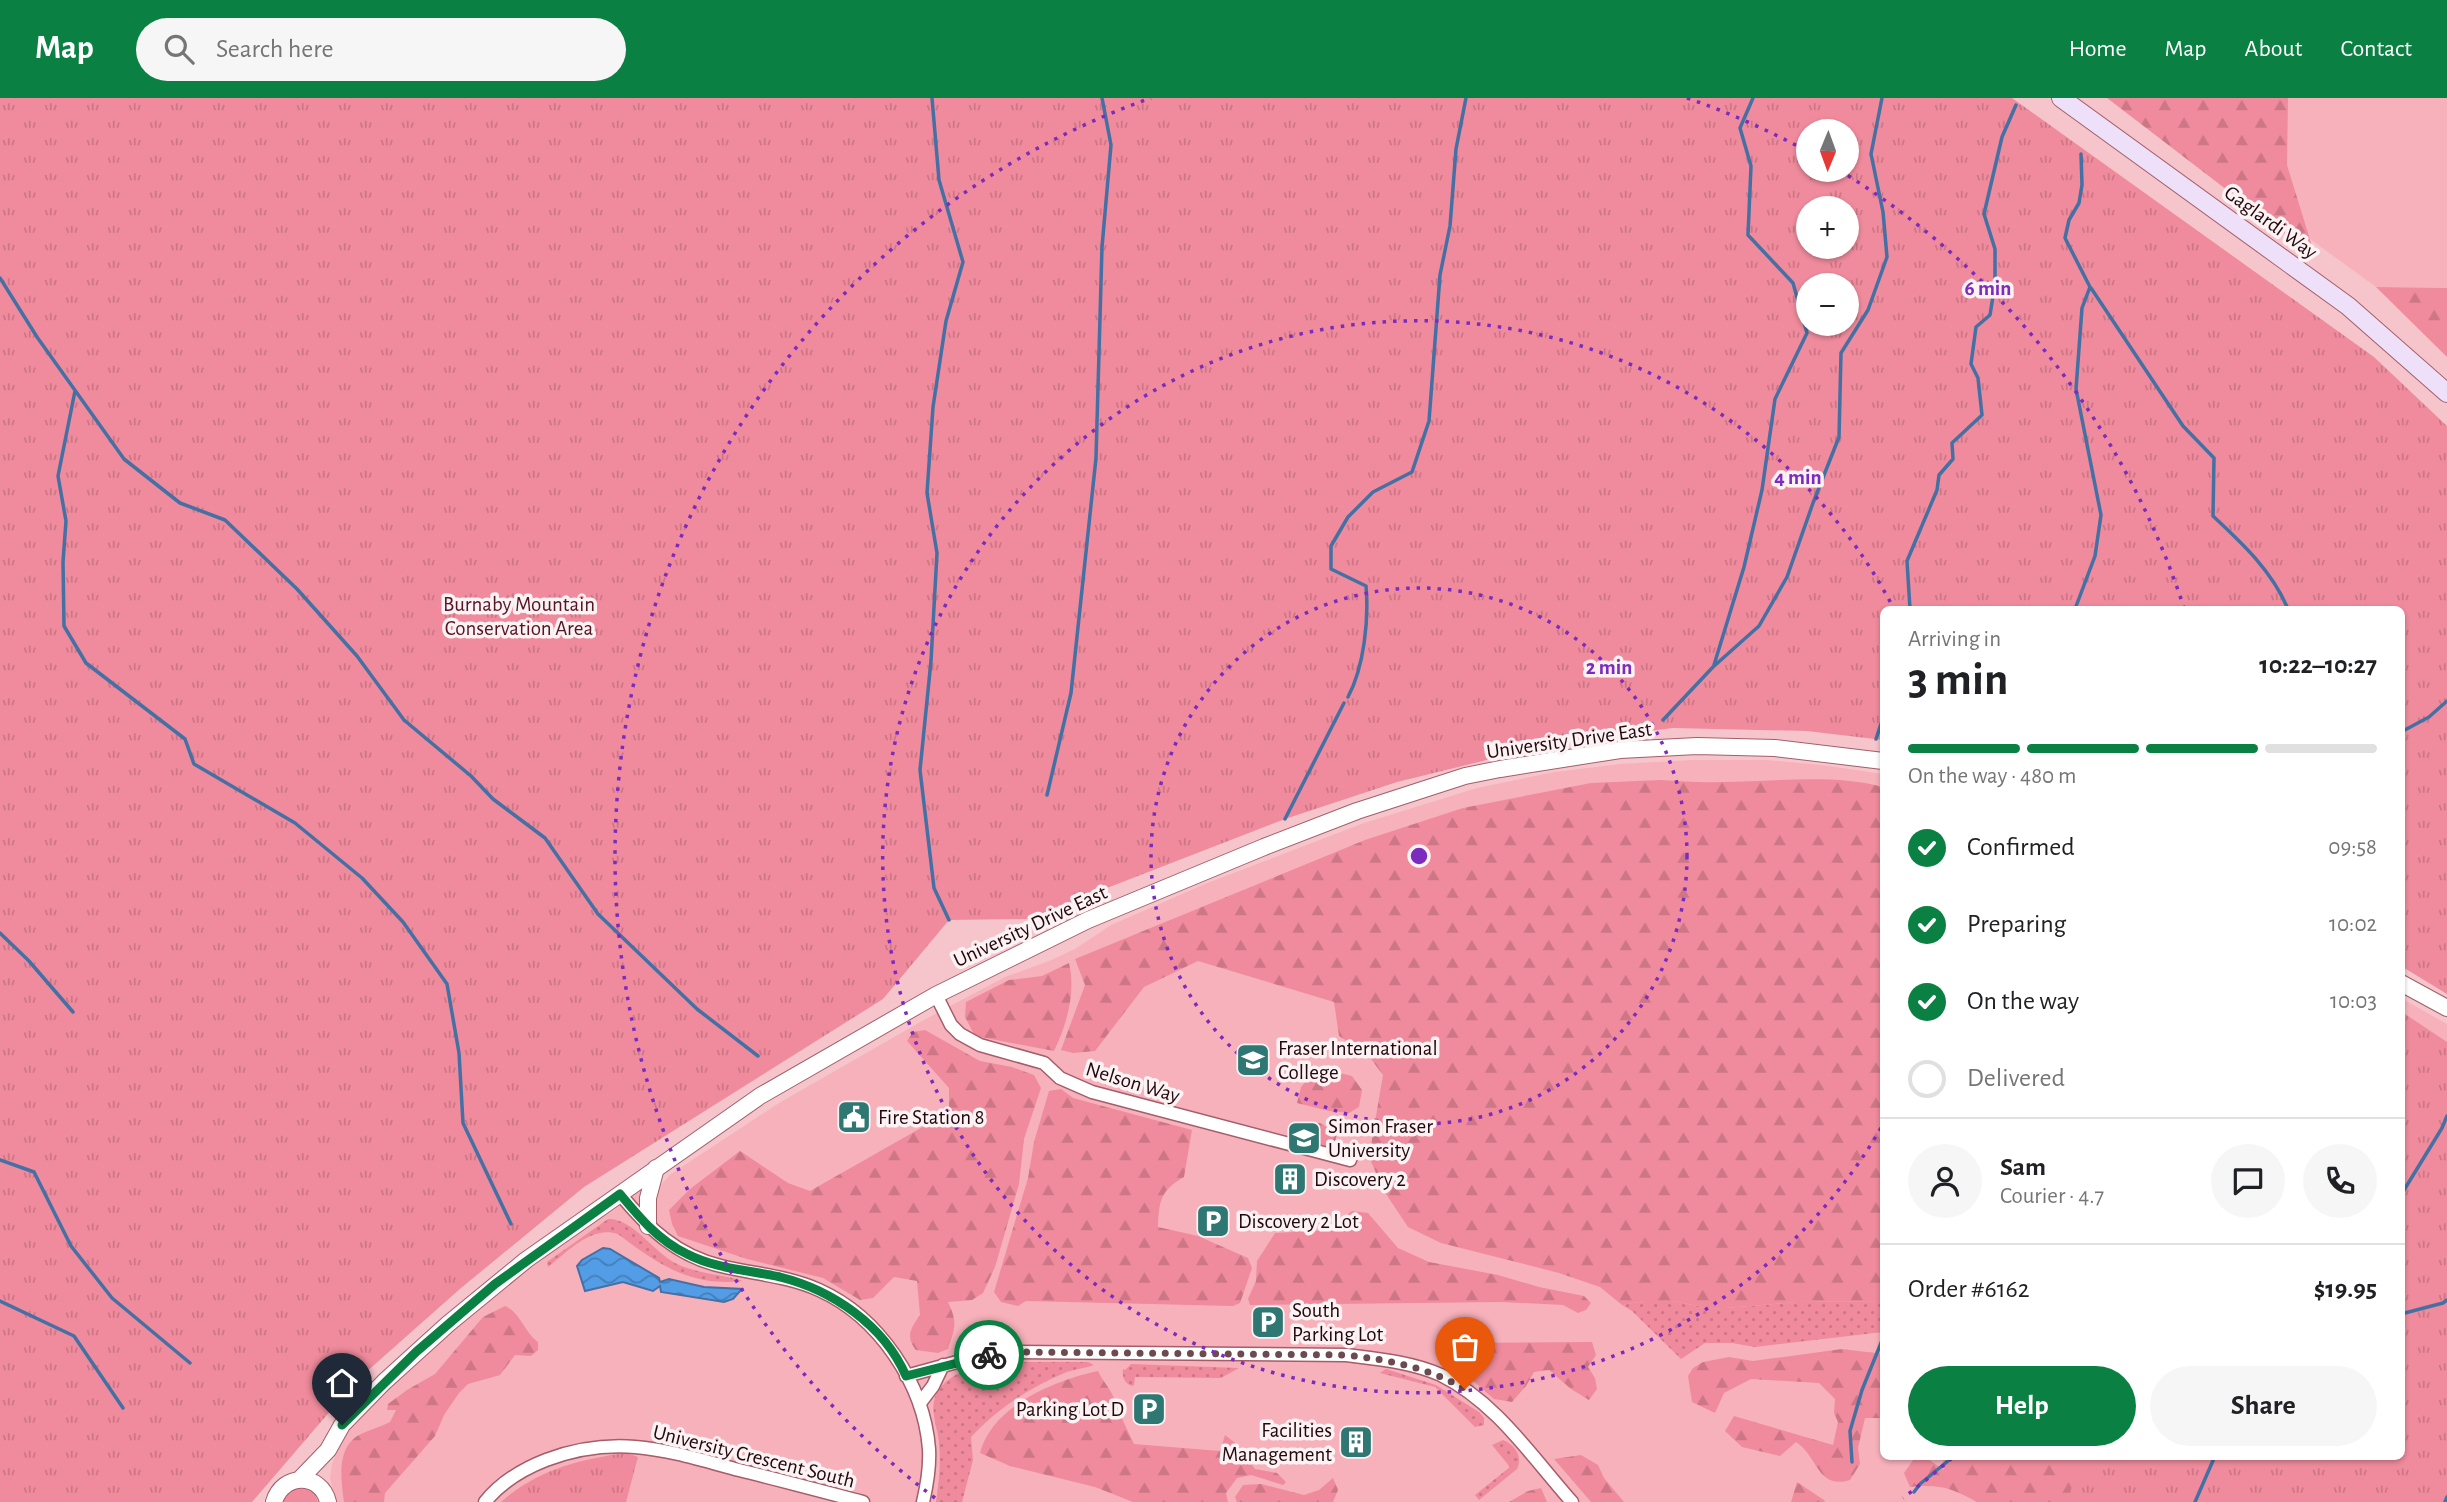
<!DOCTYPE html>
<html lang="en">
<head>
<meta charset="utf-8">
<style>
  body { margin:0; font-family:"Alegreya Sans",sans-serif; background:#f6f6f6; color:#202124; height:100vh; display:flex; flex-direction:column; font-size:26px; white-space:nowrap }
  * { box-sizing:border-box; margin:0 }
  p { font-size:23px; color:#757577 }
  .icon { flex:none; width:38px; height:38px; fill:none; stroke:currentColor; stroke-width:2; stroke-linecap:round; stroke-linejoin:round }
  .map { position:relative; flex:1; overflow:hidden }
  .drawer { position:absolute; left:1880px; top:508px; width:525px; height:854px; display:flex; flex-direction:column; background:#fff; border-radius:10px; box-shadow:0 2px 5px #0004 }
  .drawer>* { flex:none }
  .needle { width:46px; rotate:181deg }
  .tools { position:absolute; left:1796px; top:21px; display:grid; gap:14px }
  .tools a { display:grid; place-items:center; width:63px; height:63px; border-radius:50%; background:#fff; box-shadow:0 2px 5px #0004; font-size:35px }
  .pin { position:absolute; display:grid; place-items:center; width:60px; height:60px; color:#fff; margin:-72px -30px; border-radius:50% 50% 50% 0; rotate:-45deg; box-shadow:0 0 7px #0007 }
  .pin .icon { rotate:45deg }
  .courier { position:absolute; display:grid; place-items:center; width:70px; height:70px; margin:-35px; border:5px solid #0b8043; border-radius:50%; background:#fff; color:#222; box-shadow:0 2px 9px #0007 }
  .summary em { font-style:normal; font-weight:700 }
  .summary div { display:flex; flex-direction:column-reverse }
  .summary { display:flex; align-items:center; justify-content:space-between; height:119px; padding:0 28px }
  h1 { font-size:46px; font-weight:700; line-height:52px }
  .bar { display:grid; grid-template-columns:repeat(4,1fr); gap:10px 7px; align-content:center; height:84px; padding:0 28px }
  .bar i { height:9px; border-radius:5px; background:#e0e0e0 }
  .bar .active { background:#0b8043 }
  .bar p { grid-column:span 4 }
  .line { display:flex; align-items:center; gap:18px; padding:0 28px; border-top:2px solid #e0e0e0 }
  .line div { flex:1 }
  .round { display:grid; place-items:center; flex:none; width:74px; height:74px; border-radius:37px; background:#f6f6f6 }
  ol { padding:0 28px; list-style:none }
  li { display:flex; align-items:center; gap:21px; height:77px }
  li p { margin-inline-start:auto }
  li .icon { padding:7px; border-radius:50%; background:#0b8043; color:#fff; stroke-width:4 }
  li:last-child { color:#757577 }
  li i { width:38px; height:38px; border:4px solid #e0e0e0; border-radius:50% }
  .button { display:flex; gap:14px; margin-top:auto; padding:14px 28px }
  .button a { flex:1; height:80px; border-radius:42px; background:#0b8043; color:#fff; font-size:28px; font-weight:700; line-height:80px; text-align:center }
  .button a+a { background:#f6f6f6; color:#202124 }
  header { display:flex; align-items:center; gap:42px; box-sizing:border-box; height:98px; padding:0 35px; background:#0b8043; color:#fff }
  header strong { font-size:33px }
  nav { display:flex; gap:38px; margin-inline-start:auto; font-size:24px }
  .search { width:490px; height:63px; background:#f6f6f6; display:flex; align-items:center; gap:18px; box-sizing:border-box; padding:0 24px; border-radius:38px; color:#757577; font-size:26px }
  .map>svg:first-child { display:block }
  .built { fill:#f7b1bb }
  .grass { fill:url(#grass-dots) }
  .forest { fill:url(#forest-firs) }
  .park { fill:url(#park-tufts); fill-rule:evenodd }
  .garden { fill:#ef8b9c }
  .water { fill:url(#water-waves); stroke:#4470a4; stroke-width:2 }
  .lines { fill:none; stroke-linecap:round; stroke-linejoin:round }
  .stream { stroke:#4470a4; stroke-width:3.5 }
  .minor-casing { stroke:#a45d69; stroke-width:15 }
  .tertiary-casing { stroke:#a45d69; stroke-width:18 }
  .secondary-casing { stroke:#a45d69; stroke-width:20 }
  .minor { stroke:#fff; stroke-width:12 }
  .tertiary { stroke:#fff; stroke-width:16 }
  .secondary { stroke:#eee0f8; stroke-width:18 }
  .done { stroke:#6c4a50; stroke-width:7; stroke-dasharray:0 12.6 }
  .route { stroke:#0b8043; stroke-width:9 }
  .ring { fill:none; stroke:#7b2cbf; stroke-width:3.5; stroke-dasharray:3.5 7 }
  .labels { text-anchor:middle; stroke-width:7; stroke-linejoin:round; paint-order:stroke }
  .street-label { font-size:21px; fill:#22070d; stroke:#faf2f3 }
  .park-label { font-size:21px; fill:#561425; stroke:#faf2f3 }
  .poi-label { font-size:21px; fill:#22070d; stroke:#faf2f3; text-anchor:start }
  .centre { fill:#7b2cbf; stroke:#faf2f3; stroke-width:3.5 }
  .ring-label { font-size:21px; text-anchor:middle; font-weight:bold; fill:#7b2cbf; stroke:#faf2f3; stroke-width:7; stroke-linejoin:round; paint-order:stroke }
</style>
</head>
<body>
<header>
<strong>Map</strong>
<div class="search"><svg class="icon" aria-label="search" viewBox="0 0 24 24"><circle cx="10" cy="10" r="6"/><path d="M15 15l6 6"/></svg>Search here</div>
<nav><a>Home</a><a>Map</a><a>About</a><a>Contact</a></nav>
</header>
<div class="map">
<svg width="2447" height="1404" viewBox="0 0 2447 1404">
  <defs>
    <pattern id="grass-dots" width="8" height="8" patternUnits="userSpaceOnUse" patternTransform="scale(1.75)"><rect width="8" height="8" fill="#ef8b9c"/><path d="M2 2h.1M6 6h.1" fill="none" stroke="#cd7685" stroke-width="1.8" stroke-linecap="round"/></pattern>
    <pattern id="forest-firs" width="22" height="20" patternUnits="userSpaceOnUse" patternTransform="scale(1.75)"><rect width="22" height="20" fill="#ef8b9c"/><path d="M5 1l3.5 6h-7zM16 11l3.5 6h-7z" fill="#cd7685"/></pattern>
    <pattern id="park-tufts" width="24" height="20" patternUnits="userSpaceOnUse" patternTransform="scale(1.75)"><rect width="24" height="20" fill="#ef8b9c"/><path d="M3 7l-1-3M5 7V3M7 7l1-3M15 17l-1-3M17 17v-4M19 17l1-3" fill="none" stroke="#cd7685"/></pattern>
    <pattern id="water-waves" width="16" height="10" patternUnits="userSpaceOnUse" patternTransform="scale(1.75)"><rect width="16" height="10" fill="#529de5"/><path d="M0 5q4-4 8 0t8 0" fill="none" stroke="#447eb8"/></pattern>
  </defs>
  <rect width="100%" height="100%" fill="#f6c5cb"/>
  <!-- built -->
  <path class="built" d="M2116,0H2447V190L2376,189Z
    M1693,662H1766L1822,667L1883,676V1358H2401V900L2447,926V1404H336L330,1380L332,1366L347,1331L406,1272L500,1192L597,1121L610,1115L642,1092L655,1093L671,1076L779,1005L922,923L1005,879L1049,863L1075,851L1111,827L1205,786L1364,725L1477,690L1555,674L1620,666Z"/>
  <!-- grass -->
  <path class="grass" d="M608,1121C632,1120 653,1153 675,1165C696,1176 722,1176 743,1183C691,1189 657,1166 618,1136C592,1127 567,1154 548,1169L547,1164Z
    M1644,1203H1673L1713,1211L1797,1204L1883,1203V1234L1755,1249L1732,1245H1705L1681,1261L1632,1213L1622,1207Z
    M1018,1264H1088L1094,1267C1086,1270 1076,1271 1067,1274C1030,1289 998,1310 971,1339L973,1362L962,1404H936C939,1384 941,1365 939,1345C938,1330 929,1312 936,1297C949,1269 991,1266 1018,1264Z
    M1131,1266L1239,1270L1221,1280L1135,1279L1134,1287L1132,1288C1124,1285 1122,1279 1123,1271L1125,1272Z
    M1386,1271L1436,1287L1479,1314L1484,1320V1327L1475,1329L1435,1289L1380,1275Z
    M1503,1342C1515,1347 1523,1358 1517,1371L1479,1402L1475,1397L1510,1369L1492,1347Z"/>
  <!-- forest -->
  <path class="forest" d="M2107,0H2288L2287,67L2312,148L2304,151Z
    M2376,189L2447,190V259Z
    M1661,682C1681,683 1701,685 1721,684C1771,684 1834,675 1883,689V1203L1797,1204L1713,1211L1673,1203H1644L1622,1207L1600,1189L1559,1175L1441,1145L1408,1129L1384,1093L1369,1059L1383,977L1368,957L1339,938L1334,904L1198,863L1144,889L1095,953L1073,955L1061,952L1085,887L1075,861L1365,742L1463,710L1591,685Z
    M1069,865C1076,894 1067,926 1054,953L975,938L965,919L966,904L1009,882L1042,878Z
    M925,932L980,963L1012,969L1034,977L1041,990L1024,1041L1019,1086L995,1169L983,1195L972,1202L948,1204C958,1225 955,1229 948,1251L938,1255L916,1252C905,1238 911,1230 920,1217L917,1183L894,1179L873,1200L860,1202L823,1180L747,1161L678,1138L672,1126L669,1112L690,1091L740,1053L788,1085L810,1093L949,1014V990L907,943L913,934Z
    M1314,974H1336L1352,978L1362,992L1359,1009L1349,1015L1329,1013L1297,1005L1301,989Z
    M1061,991L1073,1000L1192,1032L1184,1079C1160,1093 1159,1103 1158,1129L1198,1138L1248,1160L1252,1170L1240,1205L1233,1208L1026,1203L1018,1208L1001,1204L994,1194L1028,1080L1034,1044L1049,993Z
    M1310,1025H1320L1337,1035L1335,1045C1322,1052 1313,1046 1307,1033Z
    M1352,1113L1368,1115L1398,1150L1429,1164L1498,1177L1539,1189L1584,1198L1591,1205L1586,1212L1578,1215L1563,1207L1501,1204L1250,1207L1248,1201L1256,1183L1257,1163L1275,1135L1328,1132Z
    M505,1208C521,1215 524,1234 538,1244V1252L531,1258L515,1257L500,1277L468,1286L459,1295L444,1317L435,1338L385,1395L384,1404H344C341,1382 336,1350 359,1337C369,1332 380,1329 390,1324L396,1312H387L388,1306L407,1292L435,1276L483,1219Z
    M1592,1244L1596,1257L1588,1269L1595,1280L1597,1291L1589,1302L1571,1291L1549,1272L1534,1274L1526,1288L1512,1304L1494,1301L1441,1255L1469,1245Z
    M1842,1251L1883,1256V1320H1865L1858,1350L1860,1366L1850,1382C1817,1392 1818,1358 1796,1344L1780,1358L1742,1349L1725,1333L1734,1318L1833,1347L1838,1324L1834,1315L1835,1301L1819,1285L1751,1281L1724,1295L1715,1315L1692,1304L1688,1278L1693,1270L1703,1264L1729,1259L1753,1263Z
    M1098,1273C1102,1282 1109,1289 1113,1298C1119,1314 1126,1330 1134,1346L1220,1353L1225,1337L1239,1348L1255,1371L1277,1375L1286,1384L1283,1387L1251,1377L1237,1380L1226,1395L1228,1404H1133L1095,1389L1010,1368L980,1355C992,1308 1055,1282 1098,1273Z
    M1581,1357L1598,1367L1604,1380L1624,1404H1591L1554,1361Z
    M1916,1358H1926L1928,1361L1944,1372L1943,1358H2401L2447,1404H1977C1951,1390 1940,1386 1910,1389L1904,1375Z
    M1333,1380L1338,1392L1333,1404H1237L1235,1399L1243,1387L1261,1386L1304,1397L1319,1392Z
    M1797,1384L1824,1402L1825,1404H1791Z
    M1541,1390L1547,1404H1509L1528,1393Z"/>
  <!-- park -->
  <path class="park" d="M0,0H2012L2374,259L2447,328V896L2401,868V511H1883V642L1807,633L1673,630L1560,644L1397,684L1285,721L1027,821L949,822L883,901L584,1089L461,1190L356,1283L252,1404H0ZM1808,33H1846V72H1808ZM1808,110H1846V149H1808ZM1808,187H1846V226H1808Z
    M2402,914L2447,944V1404H2068L2079,1358H2401Z
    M626,1355L638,1359L626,1404H501C537,1372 580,1361 626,1355Z"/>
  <!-- garden -->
  <path class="garden" d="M297,1390C308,1390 315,1394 318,1404H282L286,1395Z"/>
  <!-- water -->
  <path class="water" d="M603,1150L610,1151L659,1180L660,1184L669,1181L704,1189L742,1191L733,1201L724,1204L661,1194L660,1188L653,1193L623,1184L585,1193L577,1168L582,1162Z"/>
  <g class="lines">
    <!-- stream -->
    <path class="stream" d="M932,0L939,82L963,164L946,223L933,309L927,395L937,455L931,563L920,672L934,790L949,822
      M0,180L37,239L124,361L180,405L225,422L297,491L357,558L404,622L471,678L493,701L545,740L598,816L697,911L758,958
      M2091,190L2183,328L2214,360L2213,418C2243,446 2272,473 2288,511
      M75,293L58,378L66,423L63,464L64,528L86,565L185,641L194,666L295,725L362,780L403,824L447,886L459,955L463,1025L511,1126
      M1910,511L1907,463L1937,392L1939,377L1953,361L1952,345L1982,317L1978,280L1971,266L1976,229L1990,217L1995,186V151L1984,116L2002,39L2016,7
      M2075,511L2095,458L2101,417L2076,291L2082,210L2090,189L2065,140L2069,122L2079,105L2082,87L2081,56
      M1714,567L1744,469L1762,392L1775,301L1807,235L1793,185L1748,137L1751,68L1740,30L1753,0
      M1348,599C1364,569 1369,522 1366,488L1331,471V448L1348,419L1373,394L1412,374L1429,323L1440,177L1450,128L1456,51L1466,0
      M1663,622L1713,569L1759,528L1787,479L1813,405L1839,339L1841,255L1868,212L1887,159L1883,114L1871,56L1882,0
      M2401,634L2429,619L2447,603
      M1876,641L1883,620
      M1047,697L1071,595L1096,360L1102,149L1111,47L1102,0
      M1285,721L1344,605
      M0,835L29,863L73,914
      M0,1062L34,1074L71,1148L112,1200L190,1265
      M2401,1097L2442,1030L2447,1018
      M0,1203L74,1238L123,1310
      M2401,1216L2443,1205L2447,1202
      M1852,1364L1850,1333L1862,1292L1883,1240
      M1914,1394L1920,1386L1954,1358
      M2195,1404L2215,1358
      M2445,1404L2447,1399"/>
    <!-- minor casing -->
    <g class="minor-casing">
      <path id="minor" d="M936,897L951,927L960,936L980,947L1044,965L1060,980L1092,994L1350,1062
        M620,1096C648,1130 677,1158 721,1168C754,1176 788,1178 819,1192C879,1219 924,1286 929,1351C930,1369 927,1387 923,1404
        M906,1278L957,1264L1016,1254L1346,1257C1378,1261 1412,1264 1441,1277C1496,1304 1532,1359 1572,1404
        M920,1305L933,1288L943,1267
        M485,1404C501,1384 523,1371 546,1362C618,1335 668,1353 739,1372C780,1382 821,1393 863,1404"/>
    </g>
    <!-- tertiary casing -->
    <g class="tertiary-casing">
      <path id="tertiary" d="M2401,885L2447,910
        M648,1128V1100L656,1070
        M300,1381L328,1352L342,1327L384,1284L448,1226L526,1162L760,998L936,897L1088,822L1264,749L1357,713L1465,678L1500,671L1620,652L1697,648L1775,650L1883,663
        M274,1404C282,1375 321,1374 328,1404"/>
    </g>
    <!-- secondary casing -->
    <g class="secondary-casing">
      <path id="secondary" d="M2061,0L2348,208L2447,295"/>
    </g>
    <!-- minor -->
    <use href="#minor" class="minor"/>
    <!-- tertiary -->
    <use href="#tertiary" class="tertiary"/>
    <!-- secondary -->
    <use href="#secondary" class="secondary"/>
  </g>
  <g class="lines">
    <!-- done -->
    <path class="done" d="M989,1257L1016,1254L1346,1257C1389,1262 1427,1269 1465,1291"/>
    <!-- route -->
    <path class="route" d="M342,1327L416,1254L495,1186L620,1096C639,1119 659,1143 687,1156C716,1171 749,1172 780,1179C832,1192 884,1227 906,1278L989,1257"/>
  </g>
  <!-- distance rings -->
  <g class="ring">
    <circle cx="1419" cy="758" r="268"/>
    <path d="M1881 1030A536 536 0 1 1 1894 511"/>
    <path d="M1952 1360A804 804 0 0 1 1903 1400M935 1400A804 804 0 0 1 1151 0M1687 0A804 804 0 0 1 1803 51M1839 72A804 804 0 0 1 2184 510"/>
  </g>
  <!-- icons -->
  <defs>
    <g id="university-square" transform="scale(1.75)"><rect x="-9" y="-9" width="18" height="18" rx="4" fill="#2e7772" stroke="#faf2f3"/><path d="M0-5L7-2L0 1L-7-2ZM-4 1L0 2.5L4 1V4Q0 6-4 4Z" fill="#fff"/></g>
    <g id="civic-square" transform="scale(1.75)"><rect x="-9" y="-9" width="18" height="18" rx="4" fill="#2e7772" stroke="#faf2f3"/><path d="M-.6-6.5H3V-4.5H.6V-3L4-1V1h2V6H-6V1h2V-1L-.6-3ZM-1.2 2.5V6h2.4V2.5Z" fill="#fff"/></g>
    <g id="building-square" transform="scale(1.75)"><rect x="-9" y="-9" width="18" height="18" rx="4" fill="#2e7772" stroke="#faf2f3"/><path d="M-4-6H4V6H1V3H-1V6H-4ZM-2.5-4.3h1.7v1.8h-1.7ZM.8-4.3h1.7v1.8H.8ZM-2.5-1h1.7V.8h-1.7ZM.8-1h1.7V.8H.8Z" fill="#fff"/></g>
    <g id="parking-square" transform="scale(1.75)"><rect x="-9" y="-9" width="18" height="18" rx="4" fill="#2e7772" stroke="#faf2f3"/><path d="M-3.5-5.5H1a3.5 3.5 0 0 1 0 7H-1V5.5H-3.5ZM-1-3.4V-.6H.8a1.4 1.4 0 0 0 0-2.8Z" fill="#fff"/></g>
  </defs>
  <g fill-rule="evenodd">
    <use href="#university-square" x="1253" y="962"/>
    <use href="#civic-square" x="854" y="1019"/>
    <use href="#university-square" x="1304" y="1040"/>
    <use href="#building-square" x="1290" y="1081"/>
    <use href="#parking-square" x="1213" y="1123"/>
    <use href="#parking-square" x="1268" y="1224"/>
    <use href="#parking-square" x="1149" y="1311"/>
    <use href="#building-square" x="1356" y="1344"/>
  </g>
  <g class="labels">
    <!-- street labels -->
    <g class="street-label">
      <text transform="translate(2271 124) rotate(36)" y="7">Gaglardi Way</text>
      <text transform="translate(1569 642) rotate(-8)" y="7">University Drive East</text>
      <text transform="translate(1030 828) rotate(-25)" y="7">University Drive East</text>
      <text transform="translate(1133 984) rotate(17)" y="7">Nelson Way</text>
      <text transform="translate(754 1358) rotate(14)" y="7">University Crescent South</text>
    </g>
    <!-- park labels -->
    <g class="park-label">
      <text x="519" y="513">Burnaby Mountain<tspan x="519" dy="24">Conservation Area</tspan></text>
    </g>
    <!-- poi labels -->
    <g class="poi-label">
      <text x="1278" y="957">Fraser International<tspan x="1278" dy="24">College</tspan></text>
      <text x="878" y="1026">Fire Station 8</text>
      <text x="1328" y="1035">Simon Fraser<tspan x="1328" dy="24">University</tspan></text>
      <text x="1314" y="1088">Discovery 2</text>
      <text x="1238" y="1130">Discovery 2 Lot</text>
      <text x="1292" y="1219">South<tspan x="1292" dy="24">Parking Lot</tspan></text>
      <text x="1124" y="1318" text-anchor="end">Parking Lot D</text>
      <text x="1332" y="1339" text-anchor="end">Facilities<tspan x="1332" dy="24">Management</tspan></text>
    </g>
  </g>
  <circle cx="1419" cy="758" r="10" class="centre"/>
  <g class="ring-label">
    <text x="1988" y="197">6 min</text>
    <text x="1798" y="386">4 min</text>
    <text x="1609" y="576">2 min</text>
  </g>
</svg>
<div class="tools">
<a><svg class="needle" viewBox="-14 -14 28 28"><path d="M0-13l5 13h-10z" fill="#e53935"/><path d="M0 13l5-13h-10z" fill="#757577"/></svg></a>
<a>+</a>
<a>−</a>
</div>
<div class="pin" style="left:1465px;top:1291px;background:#ea580c"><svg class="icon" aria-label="bag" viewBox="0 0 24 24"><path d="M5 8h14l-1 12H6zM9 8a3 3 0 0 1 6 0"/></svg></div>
<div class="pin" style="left:342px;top:1327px;background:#1f2937"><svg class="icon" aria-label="home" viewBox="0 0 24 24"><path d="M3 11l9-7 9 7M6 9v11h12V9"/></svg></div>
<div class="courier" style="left:989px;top:1257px"><svg class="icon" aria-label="bike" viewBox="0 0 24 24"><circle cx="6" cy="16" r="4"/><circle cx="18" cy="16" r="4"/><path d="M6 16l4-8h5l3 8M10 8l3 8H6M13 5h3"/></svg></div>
<section class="drawer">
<div class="summary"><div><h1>3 min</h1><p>Arriving in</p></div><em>10:22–10:27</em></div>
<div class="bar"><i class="active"></i><i class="active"></i><i class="active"></i><i></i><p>On the way · 480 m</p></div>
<ol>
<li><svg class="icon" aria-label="check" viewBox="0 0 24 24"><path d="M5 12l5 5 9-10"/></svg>Confirmed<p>09:58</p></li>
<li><svg class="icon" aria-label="check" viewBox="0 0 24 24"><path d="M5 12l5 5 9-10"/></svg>Preparing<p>10:02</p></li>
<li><svg class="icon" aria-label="check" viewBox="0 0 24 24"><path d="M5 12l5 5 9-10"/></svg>On the way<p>10:03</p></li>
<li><i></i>Delivered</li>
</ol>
<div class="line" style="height:126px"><a class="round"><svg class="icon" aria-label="person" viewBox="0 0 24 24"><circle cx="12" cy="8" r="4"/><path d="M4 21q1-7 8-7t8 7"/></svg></a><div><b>Sam</b><p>Courier · 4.7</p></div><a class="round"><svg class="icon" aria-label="chat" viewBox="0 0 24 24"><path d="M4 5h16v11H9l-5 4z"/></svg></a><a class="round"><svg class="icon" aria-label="phone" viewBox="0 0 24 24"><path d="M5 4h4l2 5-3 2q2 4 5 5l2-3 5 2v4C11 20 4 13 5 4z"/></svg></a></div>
<div class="line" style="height:91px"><div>Order #6162</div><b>$19.95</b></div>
<div class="button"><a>Help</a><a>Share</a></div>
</section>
</div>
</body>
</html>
